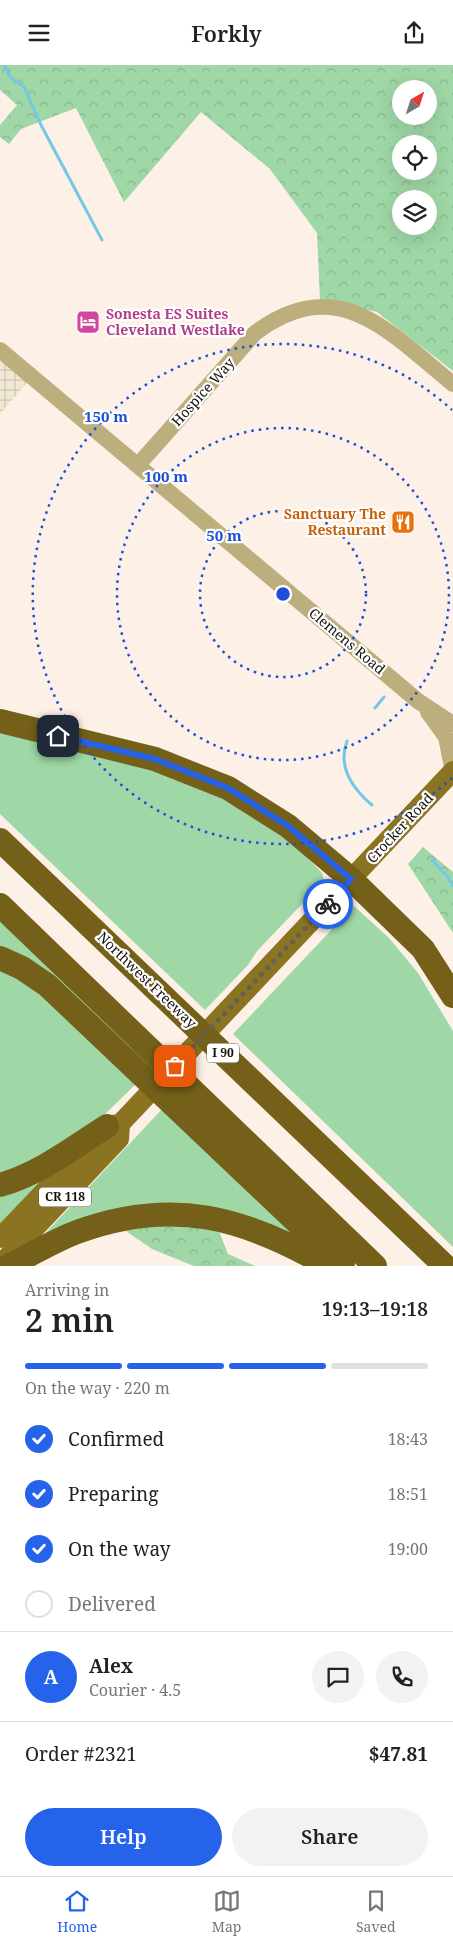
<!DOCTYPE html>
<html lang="en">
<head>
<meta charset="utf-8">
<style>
  body { margin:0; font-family:"Noto Serif",serif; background:#f2f2f2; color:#222; height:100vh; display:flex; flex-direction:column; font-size:19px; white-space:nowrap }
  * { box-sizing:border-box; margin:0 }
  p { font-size:16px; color:#767676 }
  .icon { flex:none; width:28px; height:28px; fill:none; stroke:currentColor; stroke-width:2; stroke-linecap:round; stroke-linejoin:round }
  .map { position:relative; height:1201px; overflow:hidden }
  .drawer { display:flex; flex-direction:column; background:#fff; flex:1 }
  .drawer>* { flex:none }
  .needle { width:32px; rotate:39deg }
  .controls { position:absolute; left:392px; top:15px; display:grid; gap:10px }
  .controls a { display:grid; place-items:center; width:45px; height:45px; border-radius:50%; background:#fff; box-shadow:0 5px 20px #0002; font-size:25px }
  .pin { position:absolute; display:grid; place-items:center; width:42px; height:42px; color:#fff; margin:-21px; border-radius:10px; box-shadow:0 2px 8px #0006 }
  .courier { position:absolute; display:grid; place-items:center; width:50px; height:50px; margin:-25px; border:4px solid #2563eb; border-radius:50%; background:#fff; color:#222; box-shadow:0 1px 6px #0007 }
  .summary em { font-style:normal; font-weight:600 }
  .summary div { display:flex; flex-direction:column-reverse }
  .summary { display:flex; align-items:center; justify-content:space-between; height:85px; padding:0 25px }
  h1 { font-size:32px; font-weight:600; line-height:38px }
  .bar { display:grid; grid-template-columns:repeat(4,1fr); gap:8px 5px; align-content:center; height:60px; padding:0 25px }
  .bar i { height:6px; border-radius:4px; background:#e0e0e0 }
  .bar .on { background:#2563eb }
  .bar p { grid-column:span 4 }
  .line { display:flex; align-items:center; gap:12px; padding:0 25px; border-top:1px solid #e0e0e0 }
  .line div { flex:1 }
  .round { display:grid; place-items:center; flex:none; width:52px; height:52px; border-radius:26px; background:#f2f2f2 }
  ol { padding:0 25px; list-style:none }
  li { display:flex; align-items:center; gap:15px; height:55px }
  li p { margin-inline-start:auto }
  li .icon { padding:5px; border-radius:50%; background:#2563eb; color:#fff; stroke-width:4 }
  li:last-child { color:#767676 }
  li i { width:28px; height:28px; border:2px solid #e0e0e0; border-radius:50% }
  .primary-button { display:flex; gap:10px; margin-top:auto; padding:10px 25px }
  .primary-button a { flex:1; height:58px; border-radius:30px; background:#2563eb; color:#fff; font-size:20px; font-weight:600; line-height:58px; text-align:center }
  .primary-button a+a { background:#f2f2f2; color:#222 }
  header { display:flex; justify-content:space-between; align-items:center; height:65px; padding:0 25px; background:#fff; font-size:22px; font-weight:600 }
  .dock { display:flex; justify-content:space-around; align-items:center; height:70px; border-top:1px solid #e0e0e0; background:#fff; font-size:14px; color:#767676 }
  .dock a { display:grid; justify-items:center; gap:2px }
  .dock .on { color:#2563eb }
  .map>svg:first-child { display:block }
  .industrial { fill:url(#industrial-grid) }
  .grass { fill:#9fd7a6 }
  .forest { fill:url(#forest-crowns); fill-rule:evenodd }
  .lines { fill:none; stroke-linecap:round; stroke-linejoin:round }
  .stream { stroke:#76c6e7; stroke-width:3 }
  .minor { stroke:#bdae7d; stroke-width:16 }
  .major { stroke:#8b7421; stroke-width:20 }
  .highway { stroke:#746018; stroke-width:24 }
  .done { stroke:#655f5a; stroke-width:5; stroke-dasharray:0 9 }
  .route { stroke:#2563eb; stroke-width:6 }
  .ring { fill:none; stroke:#1d4ed8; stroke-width:2.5; stroke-dasharray:2.5 5 }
  .labels { text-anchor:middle; stroke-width:4.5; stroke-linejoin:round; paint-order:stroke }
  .shield { fill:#fff; stroke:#5a5856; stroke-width:1 }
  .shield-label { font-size:12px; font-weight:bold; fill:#14110e }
  .hotel-label { font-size:14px; font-weight:bold; fill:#b23c85; stroke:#fff; text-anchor:start }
  .street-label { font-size:14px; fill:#14110e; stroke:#fff }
  .food-label { font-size:14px; font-weight:bold; fill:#c56008; stroke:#fff; text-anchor:end }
  .centre { fill:#1d4ed8; stroke:#fff; stroke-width:2.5 }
  .ring-label { font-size:15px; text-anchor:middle; font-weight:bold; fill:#1d4ed8; stroke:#fff; stroke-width:4.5; stroke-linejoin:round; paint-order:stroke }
</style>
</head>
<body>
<header><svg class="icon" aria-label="menu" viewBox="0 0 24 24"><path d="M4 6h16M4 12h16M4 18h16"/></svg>Forkly<svg class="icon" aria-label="share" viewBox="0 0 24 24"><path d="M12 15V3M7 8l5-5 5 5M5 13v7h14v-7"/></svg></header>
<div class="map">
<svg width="453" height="1201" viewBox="0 0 453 1201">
  <defs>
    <pattern id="industrial-grid" width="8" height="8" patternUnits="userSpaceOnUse" patternTransform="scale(1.25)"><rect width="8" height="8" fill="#f0e8d2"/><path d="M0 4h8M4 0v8" fill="none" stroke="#cdc6b3"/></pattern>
    <pattern id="forest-crowns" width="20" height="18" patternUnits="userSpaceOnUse" patternTransform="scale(1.25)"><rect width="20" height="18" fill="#9fd7a6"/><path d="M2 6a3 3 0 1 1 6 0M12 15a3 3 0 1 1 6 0" fill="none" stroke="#88b88e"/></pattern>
  </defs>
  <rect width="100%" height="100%" fill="#fcf0e7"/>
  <!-- industrial -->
  <path class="industrial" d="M0,277L36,307L0,349Z"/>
  <!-- grass -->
  <path class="grass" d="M0,661L126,692L247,742L299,784L322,808L324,816L257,886L248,900L205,945L0,749Z
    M354,841L389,873L418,908L453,966V1182L233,969Z
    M0,854L151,1000L148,1003L0,883Z
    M0,900L16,906L139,1016L97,1057L53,1089L0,1111Z
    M166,1040L313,1179L212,1142L39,1175Z
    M44,1116L0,1163V1124Z"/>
  <!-- forest -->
  <path class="forest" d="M0,0H453V306L377,247L320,235L317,168L270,104L201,47L124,137L76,43L21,64L9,79L0,72V60L17,40L0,25ZM401,24H429V51H401ZM401,79H429V106H401ZM401,134H429V161H401Z
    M423,782L453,807V868L408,799Z
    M151,1155L219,1166L228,1189L255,1201H194L152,1184L126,1166Z"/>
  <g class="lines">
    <!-- stream -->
    <path class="stream" d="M4,0L11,13L24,22L40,58L102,175
      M375,643L384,632
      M347,676C337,703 353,724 372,740
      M432,795L447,811L453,821"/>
    <!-- minor -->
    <path class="minor" d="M0,285L418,636L453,659
      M138,400L255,268C338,206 389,267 453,319
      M428,647L446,672L453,707"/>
    <!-- major -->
    <path class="major" d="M0,1173L107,1061L120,1059L453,706
      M0,1200L119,1074L120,1059"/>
    <!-- highway -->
    <path class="highway" d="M0,656L155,694L228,723L288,761L351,814L423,884L453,931
      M0,775L445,1201
      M0,840L375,1201
      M0,893L22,903L47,920L343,1201
      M0,1120C39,1109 73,1083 107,1061
      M8,1201C31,1190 53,1176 77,1167C172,1132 244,1152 328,1201"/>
  </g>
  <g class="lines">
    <!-- done -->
    <path class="done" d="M175,1001L328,839"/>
    <!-- route -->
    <path class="route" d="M58,671L155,694L228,723L288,761L351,814L328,839"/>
  </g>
  <!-- distance rings -->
  <g class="ring">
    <circle cx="283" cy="529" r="83"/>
    <circle cx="283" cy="529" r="166"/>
    <path d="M452 713A250 250 0 1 1 452 345"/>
  </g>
  <!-- icons -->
  <defs>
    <g id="hotel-square" transform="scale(1.25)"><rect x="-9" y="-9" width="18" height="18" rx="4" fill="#d1479c" stroke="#fff"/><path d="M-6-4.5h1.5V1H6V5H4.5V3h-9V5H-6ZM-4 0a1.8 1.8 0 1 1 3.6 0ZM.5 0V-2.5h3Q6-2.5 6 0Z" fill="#fff"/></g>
    <g id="restaurant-square" transform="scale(1.25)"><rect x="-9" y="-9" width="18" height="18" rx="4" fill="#e8710a" stroke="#fff"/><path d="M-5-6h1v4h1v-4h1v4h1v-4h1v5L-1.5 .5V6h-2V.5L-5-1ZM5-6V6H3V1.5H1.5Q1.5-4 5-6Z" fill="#fff"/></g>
  </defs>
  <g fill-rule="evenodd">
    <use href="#hotel-square" x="88" y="257"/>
    <use href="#restaurant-square" x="403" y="457"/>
  </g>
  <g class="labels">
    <!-- shield labels -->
    <g class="shield">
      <rect x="207" y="978.5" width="32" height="19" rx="4"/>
      <rect x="39" y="1122.5" width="52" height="19" rx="4"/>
    </g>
    <g class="shield-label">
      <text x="223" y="992">I 90</text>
      <text x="65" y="1136">CR 118</text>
    </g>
    <!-- hotel labels -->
    <g class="hotel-label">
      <text x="106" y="254">Sonesta ES Suites<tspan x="106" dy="16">Cleveland Westlake</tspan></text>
    </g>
    <!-- street labels -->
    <g class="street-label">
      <text transform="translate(203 327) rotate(-48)" y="5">Hospice Way</text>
      <text transform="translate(347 576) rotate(40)" y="5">Clemens Road</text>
      <text transform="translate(400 763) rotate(-47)" y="5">Crocker Road</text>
      <text transform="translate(147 915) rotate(44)" y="5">Northwest Freeway</text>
    </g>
    <!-- food labels -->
    <g class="food-label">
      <text x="386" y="454">Sanctuary The<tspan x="386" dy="16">Restaurant</tspan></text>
    </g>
  </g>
  <circle cx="283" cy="529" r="8" class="centre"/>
  <g class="ring-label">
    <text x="106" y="357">150 m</text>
    <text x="166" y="417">100 m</text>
    <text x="224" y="476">50 m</text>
  </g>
</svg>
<div class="controls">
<a><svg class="needle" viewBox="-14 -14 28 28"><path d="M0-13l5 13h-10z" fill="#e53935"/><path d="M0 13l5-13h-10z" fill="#767676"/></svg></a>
<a><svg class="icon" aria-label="locate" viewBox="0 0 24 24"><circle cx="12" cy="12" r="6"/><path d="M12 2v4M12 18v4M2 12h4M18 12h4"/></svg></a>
<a><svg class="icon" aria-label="layers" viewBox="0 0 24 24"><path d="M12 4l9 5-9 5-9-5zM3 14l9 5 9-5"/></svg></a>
</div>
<div class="pin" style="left:175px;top:1001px;background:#ea580c"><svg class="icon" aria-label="bag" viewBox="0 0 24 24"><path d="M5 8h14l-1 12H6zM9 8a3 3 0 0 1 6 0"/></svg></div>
<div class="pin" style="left:58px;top:671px;background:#1f2937"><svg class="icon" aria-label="home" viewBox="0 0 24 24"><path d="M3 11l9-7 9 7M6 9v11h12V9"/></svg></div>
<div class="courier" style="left:328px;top:839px"><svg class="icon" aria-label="bike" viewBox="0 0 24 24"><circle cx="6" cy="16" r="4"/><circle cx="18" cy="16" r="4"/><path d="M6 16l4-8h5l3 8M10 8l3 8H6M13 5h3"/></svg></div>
</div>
<section class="drawer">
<div class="summary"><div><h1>2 min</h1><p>Arriving in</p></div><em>19:13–19:18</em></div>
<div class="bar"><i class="on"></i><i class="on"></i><i class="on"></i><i></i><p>On the way · 220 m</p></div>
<ol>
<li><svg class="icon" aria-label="check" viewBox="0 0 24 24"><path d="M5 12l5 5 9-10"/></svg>Confirmed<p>18:43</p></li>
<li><svg class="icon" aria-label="check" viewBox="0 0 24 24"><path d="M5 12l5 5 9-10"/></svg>Preparing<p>18:51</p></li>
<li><svg class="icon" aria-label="check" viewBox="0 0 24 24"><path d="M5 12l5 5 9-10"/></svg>On the way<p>19:00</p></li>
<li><i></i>Delivered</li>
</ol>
<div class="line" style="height:90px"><b class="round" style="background:#2563eb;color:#fff">A</b><div><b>Alex</b><p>Courier · 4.5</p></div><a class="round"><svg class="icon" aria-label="chat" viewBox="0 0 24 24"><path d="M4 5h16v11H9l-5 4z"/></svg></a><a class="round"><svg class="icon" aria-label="phone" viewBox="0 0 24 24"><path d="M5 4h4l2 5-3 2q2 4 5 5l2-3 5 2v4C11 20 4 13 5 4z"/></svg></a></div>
<div class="line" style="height:65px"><div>Order #2321</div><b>$47.81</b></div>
<div class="primary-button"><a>Help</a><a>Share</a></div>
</section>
<nav class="dock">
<a class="on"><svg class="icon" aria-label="home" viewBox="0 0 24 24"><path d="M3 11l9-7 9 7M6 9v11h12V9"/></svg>Home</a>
<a><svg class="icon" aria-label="map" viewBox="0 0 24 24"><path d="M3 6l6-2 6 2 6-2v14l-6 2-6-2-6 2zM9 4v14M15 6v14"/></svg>Map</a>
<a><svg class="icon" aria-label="saved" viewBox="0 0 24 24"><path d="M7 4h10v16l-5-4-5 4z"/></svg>Saved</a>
</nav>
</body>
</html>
